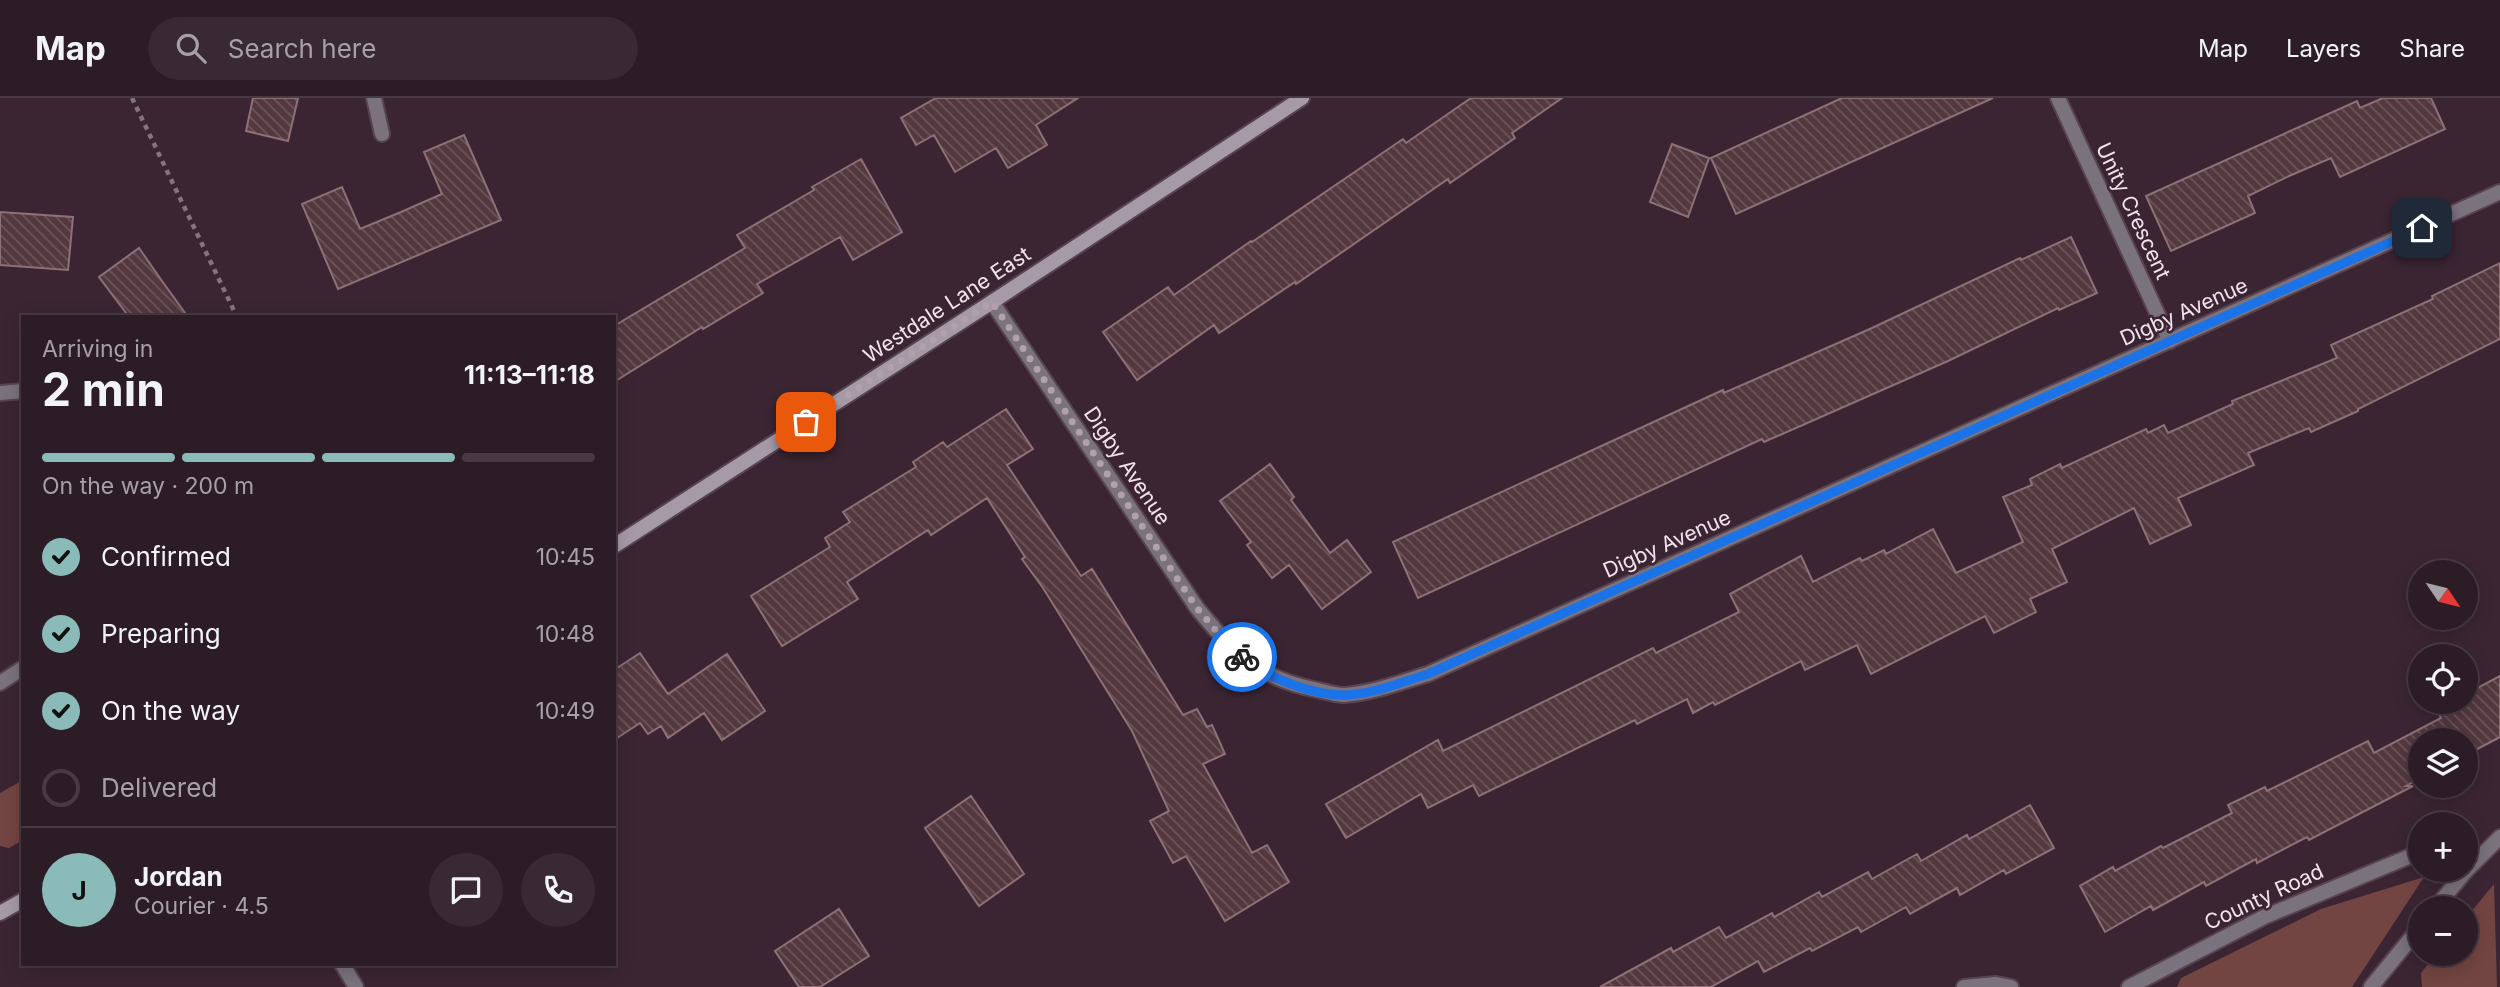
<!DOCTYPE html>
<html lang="en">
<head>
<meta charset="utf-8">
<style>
  body { margin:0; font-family:Inter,sans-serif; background:#382932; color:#f1f3f6; height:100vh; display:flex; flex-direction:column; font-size:26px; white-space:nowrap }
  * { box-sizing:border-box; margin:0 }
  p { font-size:23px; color:#a6a1a7 }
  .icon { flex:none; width:38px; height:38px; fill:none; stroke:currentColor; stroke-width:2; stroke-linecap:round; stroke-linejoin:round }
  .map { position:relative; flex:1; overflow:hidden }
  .drawer { position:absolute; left:21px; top:217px; width:595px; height:651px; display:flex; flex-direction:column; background:#2c1c26; border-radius:0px; box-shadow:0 4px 18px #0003,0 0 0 2px #483a43 }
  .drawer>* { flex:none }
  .needle { width:46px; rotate:125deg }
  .tools { position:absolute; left:2408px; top:462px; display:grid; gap:14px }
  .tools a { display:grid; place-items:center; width:70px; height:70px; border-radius:50%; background:#2c1c26; box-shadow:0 4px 18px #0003,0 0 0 2px #483a43; font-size:35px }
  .pin { position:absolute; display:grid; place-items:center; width:60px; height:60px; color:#fff; margin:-30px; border-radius:14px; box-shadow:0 4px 10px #0006 }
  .courier { position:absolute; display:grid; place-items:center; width:70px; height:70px; margin:-35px; border:5px solid #1a73e8; border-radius:50%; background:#fff; color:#222; box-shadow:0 2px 9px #0007 }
  .overview em { font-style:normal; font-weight:700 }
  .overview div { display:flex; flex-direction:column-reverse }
  .overview { display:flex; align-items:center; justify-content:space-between; height:119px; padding:0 21px }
  h1 { font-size:46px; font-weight:700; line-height:52px }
  .bar { display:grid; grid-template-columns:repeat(4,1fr); gap:10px 7px; align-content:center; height:84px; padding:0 21px }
  .bar i { height:9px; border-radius:5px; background:#483a43 }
  .bar .selected { background:#8bbbb9 }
  .bar p { grid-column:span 4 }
  .line { display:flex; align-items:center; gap:18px; padding:0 21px; border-top:2px solid #483a43 }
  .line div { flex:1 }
  .round { display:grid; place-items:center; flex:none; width:74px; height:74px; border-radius:37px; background:#382932 }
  ol { padding:0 21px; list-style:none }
  li { display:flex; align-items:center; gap:21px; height:77px }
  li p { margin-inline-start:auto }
  li .icon { padding:7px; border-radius:50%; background:#8bbbb9; color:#111; stroke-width:4 }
  li:last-child { color:#a6a1a7 }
  li i { width:38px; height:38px; border:4px solid #483a43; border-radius:50% }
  header { display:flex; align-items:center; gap:42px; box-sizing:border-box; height:98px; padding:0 35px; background:#2c1c26; border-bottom:2px solid #483a43 }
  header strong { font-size:33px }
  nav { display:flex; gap:38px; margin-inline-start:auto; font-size:24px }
  .search { width:490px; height:63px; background:#382932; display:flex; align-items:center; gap:18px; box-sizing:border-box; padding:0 24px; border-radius:38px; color:#a6a1a7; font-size:26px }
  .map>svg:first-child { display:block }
  .green { fill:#734542 }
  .building { fill:url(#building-back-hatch); stroke:#8f7077; stroke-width:2 }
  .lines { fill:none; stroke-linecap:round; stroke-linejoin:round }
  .lane-casing { stroke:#584350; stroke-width:18 }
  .street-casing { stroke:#584350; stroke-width:18 }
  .secondary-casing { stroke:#584350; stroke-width:18 }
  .path { stroke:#86737e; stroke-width:4.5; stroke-dasharray:5 5; stroke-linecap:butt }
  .lane { stroke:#7a727c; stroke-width:14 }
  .street { stroke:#7a727c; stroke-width:14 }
  .secondary { stroke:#a699a8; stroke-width:14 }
  .done { stroke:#b2a0ab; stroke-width:7; stroke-dasharray:0 12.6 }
  .route { stroke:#1a73e8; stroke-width:9 }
  .labels { text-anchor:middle; stroke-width:5; stroke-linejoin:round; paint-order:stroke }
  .street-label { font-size:21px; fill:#f2e3eb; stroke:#3b2533 }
</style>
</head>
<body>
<header>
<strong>Map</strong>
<div class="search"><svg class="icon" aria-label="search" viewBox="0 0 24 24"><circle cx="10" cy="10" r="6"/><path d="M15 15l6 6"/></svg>Search here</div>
<nav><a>Map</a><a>Layers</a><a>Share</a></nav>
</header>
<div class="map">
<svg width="2500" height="889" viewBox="0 0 2500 889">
  <defs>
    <pattern id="building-back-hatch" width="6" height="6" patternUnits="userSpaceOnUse" patternTransform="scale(1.75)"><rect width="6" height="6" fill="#53383f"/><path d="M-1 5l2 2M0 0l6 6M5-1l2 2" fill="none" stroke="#6c555b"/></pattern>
  </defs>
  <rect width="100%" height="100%" fill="#3b2533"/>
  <!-- green -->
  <path class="green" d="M23,682V742L9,750L0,748V695Z
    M2424,779L2352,889H2177L2181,880L2321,811Z
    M2494,786L2497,889H2422L2421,875L2436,856H2466V820Z"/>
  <!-- building -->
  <path class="building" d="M253,0H298L288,43L246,33Z
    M936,0H1078L1036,27L1047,47L1008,70L996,50L955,74L934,37L916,47L901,20Z
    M1471,0H1562L1512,35L1515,40L1450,85L1448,81L1296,186L1295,184L1219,235L1214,227L1137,282L1103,234L1168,189L1174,197L1251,143L1252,144L1403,41L1406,45Z
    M1842,0H1993L1736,116L1711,60Z
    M2383,0H2431L2445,31L2340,79L2331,60L2289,78L2248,98L2255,115L2171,153L2146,98L2357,3L2360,10Z
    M464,37L501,122L338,191L302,106L342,89L360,131L401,114L442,96L424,54Z
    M1672,46L1709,60L1688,119L1650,104Z
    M861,61L902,134L853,162L840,139L757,186L763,195L703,231L702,229L614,284V228L745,150L737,137L814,92L812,89Z
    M0,114L73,119L68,172L0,167Z
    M2071,139L2097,195L2059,212L2058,210L1948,263L1764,344L1762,341L1418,500L1393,444L1723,292L1724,295L1872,230L2020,160L2021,162Z
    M139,150L162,183L188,219H129L99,179Z
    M2500,165V241L2358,311V313L2311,334L2309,330L2248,355L2254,367L2178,400L2191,427L2150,446L2134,410L2052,451L2067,484L2030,501L2036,514L1994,535L1985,518L1871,576L1857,547L1805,572L1801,563L1715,607L1713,604L1693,615L1687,601L1637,626L1635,622L1479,698L1473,687L1428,710L1421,696L1346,740L1326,706L1438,642L1443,653L1653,550L1656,555L1739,514L1730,496L1801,458L1813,484L1860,460L1862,463L1884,452L1886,456L1933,431L1956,475L2023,444L2003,399L2032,387L2030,381L2060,366L2062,370L2146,331L2148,335L2164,327L2168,335L2233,306L2232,303L2337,260L2331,247L2433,201L2432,198Z
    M1006,311L1033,351L1007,367L1081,478L1092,471L1183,617L1197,611L1207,629L1212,627L1225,656L1203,666L1252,755L1267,747L1289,784L1225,823L1186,758L1173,765L1150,723L1169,713L1132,633L1043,490L1022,461L1025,459L987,400L931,437L928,432L847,484L858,501L782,548L751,498L830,449L825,440L850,424L843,414L916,369L913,364L943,344L947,349Z
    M1270,366L1294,399L1291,402L1330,455L1347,442L1371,474L1322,511L1289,467L1272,480L1247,447L1251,444L1220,403Z
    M640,555L668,596L727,556L765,613L722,642L704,615L668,640L661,628L648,636L640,625L614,642V572Z
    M2500,578V639L2466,657V642H2420V680L2406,688H2413L2309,742L2307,739L2257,765L2256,761L2206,788L2204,784L2153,812L2151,808L2105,834L2080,788L2113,769L2115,773L2161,748L2163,750L2232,715L2228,707L2265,689L2267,693L2368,643L2374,655L2441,620L2437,611L2451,604H2466V596Z
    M971,698L1024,776L979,808L925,730Z
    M2030,707L2054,750L2006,776L2004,772L1960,797L1957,790L1910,816L1906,809L1861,834L1858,829L1812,853L1810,850L1764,874L1758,863L1711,889H1600L1671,850L1673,854L1719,829L1726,840L1772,815L1774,819L1819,794L1822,799L1868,774L1872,781L1917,756L1921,763L1967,737L1969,741Z
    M839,811L869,858L820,889H799L775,853Z"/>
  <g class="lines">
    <!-- lane casing -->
    <g class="lane-casing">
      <path id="lane" d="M0,585L23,570"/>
    </g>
    <!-- street casing -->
    <g class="street-casing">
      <path id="street" d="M374,0L382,36
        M2058,0L2170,243
        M992,204L1197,510C1234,555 1259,581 1318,592C1326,594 1336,597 1344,597C1373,595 1401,584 1428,576L2500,94
        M0,295L23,293
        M2435,810L2466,773L2500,739
        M342,866L356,889
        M1964,889L1996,886L2011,889
        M2129,889L2264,819L2413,757L2420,759
        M2371,889L2420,829"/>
    </g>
    <!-- secondary casing -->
    <g class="secondary-casing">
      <path id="secondary" d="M614,448L992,204L1302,0
        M0,815L23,802"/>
    </g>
    <!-- path -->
    <path class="path" d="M132,0L237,219"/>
    <!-- lane -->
    <use href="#lane" class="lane"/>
    <!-- street -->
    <use href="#street" class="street"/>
    <!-- secondary -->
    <use href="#secondary" class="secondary"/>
  </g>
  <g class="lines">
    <!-- done -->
    <path class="done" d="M806,324L992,204L1197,510L1224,542L1242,559"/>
    <!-- route -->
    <path class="route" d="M1242,559C1265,579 1312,597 1343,597C1371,597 1402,584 1428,576L2422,130"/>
  </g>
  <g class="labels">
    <!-- street labels -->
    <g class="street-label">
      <text transform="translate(2133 113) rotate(65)" y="7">Unity Crescent</text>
      <text transform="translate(947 207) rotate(-33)" y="7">Westdale Lane East</text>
      <text transform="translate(2184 214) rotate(-24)" y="7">Digby Avenue</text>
      <text transform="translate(1127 368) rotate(56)" y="7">Digby Avenue</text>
      <text transform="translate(1667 446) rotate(-24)" y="7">Digby Avenue</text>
      <text transform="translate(2264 799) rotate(-25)" y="7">County Road</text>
    </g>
  </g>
</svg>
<div class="tools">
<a><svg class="needle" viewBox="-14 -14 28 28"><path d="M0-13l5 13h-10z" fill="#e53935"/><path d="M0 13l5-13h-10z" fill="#a6a1a7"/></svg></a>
<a><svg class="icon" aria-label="locate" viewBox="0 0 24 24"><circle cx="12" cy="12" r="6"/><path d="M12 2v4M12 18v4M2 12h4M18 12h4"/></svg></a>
<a><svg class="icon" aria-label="layers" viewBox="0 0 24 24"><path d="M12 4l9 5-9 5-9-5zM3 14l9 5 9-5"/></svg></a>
<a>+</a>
<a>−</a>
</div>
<div class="pin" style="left:806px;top:324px;background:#ea580c"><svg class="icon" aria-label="bag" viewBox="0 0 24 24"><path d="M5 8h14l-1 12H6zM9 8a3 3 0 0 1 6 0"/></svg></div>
<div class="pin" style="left:2422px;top:130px;background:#1f2937"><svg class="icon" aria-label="home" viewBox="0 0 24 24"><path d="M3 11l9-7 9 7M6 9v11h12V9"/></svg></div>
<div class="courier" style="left:1242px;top:559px"><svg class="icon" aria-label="bike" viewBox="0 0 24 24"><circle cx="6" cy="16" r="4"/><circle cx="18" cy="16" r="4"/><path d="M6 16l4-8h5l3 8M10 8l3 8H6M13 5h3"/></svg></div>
<section class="drawer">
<div class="overview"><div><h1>2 min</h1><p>Arriving in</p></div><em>11:13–11:18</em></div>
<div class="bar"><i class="selected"></i><i class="selected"></i><i class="selected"></i><i></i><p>On the way · 200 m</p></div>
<ol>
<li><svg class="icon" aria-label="check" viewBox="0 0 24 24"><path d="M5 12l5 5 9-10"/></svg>Confirmed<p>10:45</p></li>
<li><svg class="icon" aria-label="check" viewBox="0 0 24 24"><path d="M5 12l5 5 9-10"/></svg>Preparing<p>10:48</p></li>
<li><svg class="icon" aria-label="check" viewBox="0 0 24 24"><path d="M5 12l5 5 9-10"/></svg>On the way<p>10:49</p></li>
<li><i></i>Delivered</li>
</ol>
<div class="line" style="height:126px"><b class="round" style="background:#8bbbb9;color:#111">J</b><div><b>Jordan</b><p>Courier · 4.5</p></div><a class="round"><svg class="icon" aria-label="chat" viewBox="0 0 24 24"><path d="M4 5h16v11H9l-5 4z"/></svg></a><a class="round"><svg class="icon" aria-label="phone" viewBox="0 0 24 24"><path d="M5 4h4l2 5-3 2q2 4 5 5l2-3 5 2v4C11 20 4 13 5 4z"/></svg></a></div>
</section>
</div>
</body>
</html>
